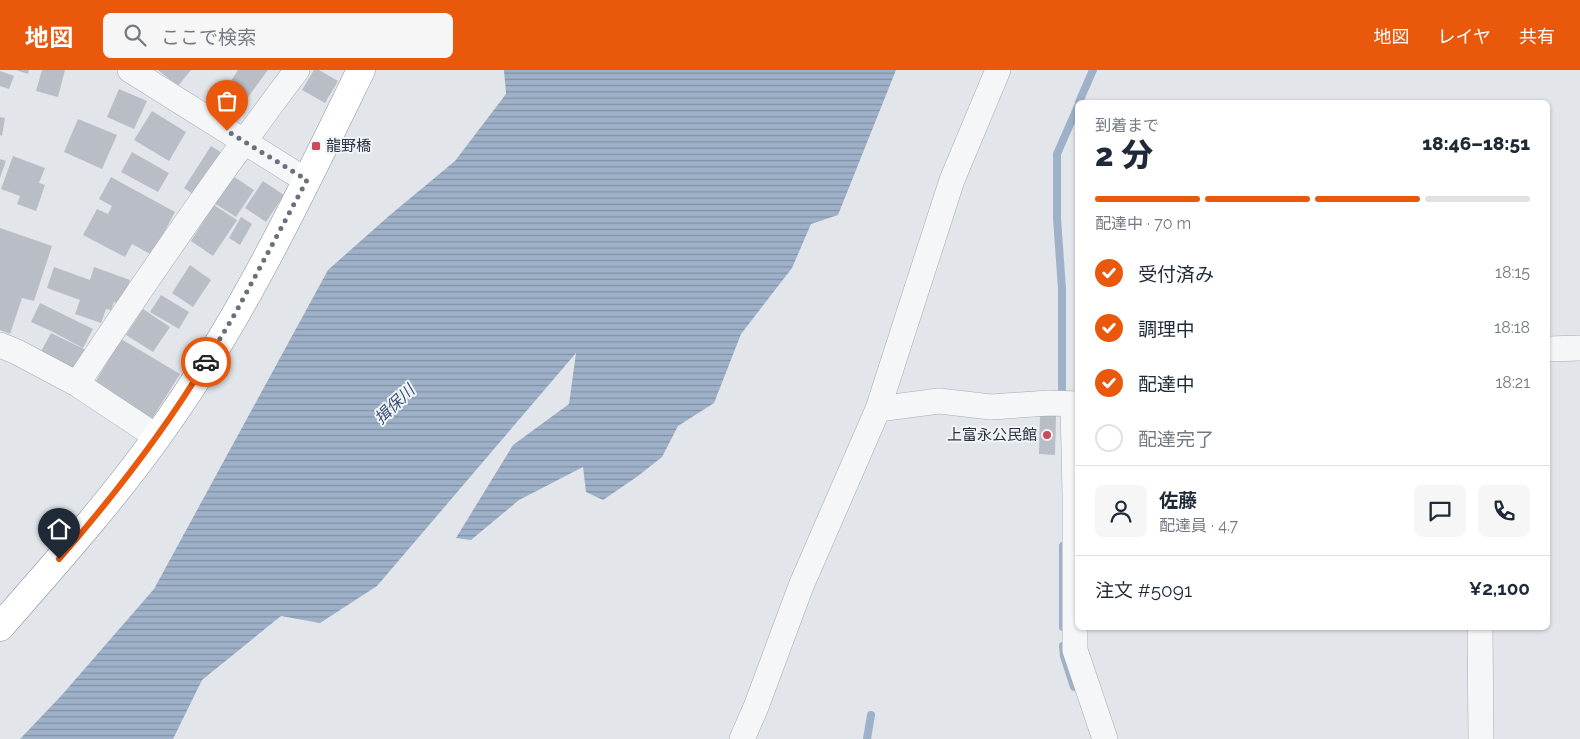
<!DOCTYPE html>
<html lang="ja">
<head>
<meta charset="utf-8">
<style>
  body { margin:0; font-family:Raleway,"Noto Sans JP",sans-serif; background:#f6f6f7; color:#1f2937; height:100vh; display:flex; flex-direction:column; font-size:19px; white-space:nowrap }
  * { box-sizing:border-box; margin:0 }
  p { font-size:16px; color:#747a83 }
  .icon { flex:none; width:28px; height:28px; fill:none; stroke:currentColor; stroke-width:2; stroke-linecap:round; stroke-linejoin:round }
  .map { position:relative; flex:1; overflow:hidden }
  .drawer { position:absolute; left:1075px; top:30px; width:475px; height:530px; display:flex; flex-direction:column; background:#fff; border-radius:8px; box-shadow:0 1px 4px #0004 }
  .drawer>* { flex:none }
  .pin { position:absolute; display:grid; place-items:center; width:42px; height:42px; color:#fff; margin:-51px -21px; border-radius:50% 50% 50% 0; rotate:-45deg; box-shadow:0 0 5px #0007 }
  .pin .icon { rotate:45deg }
  .courier { position:absolute; display:grid; place-items:center; width:50px; height:50px; margin:-25px; border:4px solid #ea580c; border-radius:50%; background:#fff; color:#222; box-shadow:0 1px 6px #0007 }
  .summary em { font-style:normal; font-weight:800 }
  .summary div { display:flex; flex-direction:column-reverse }
  .summary { display:flex; align-items:center; justify-content:space-between; height:85px; padding:0 20px }
  h1 { font-size:32px; font-weight:800; line-height:38px }
  .bar { display:grid; grid-template-columns:repeat(4,1fr); gap:8px 5px; align-content:center; height:60px; padding:0 20px }
  .bar i { height:6px; border-radius:4px; background:#e0e1e3 }
  .bar .active { background:#ea580c }
  .bar p { grid-column:span 4 }
  .line { display:flex; align-items:center; gap:12px; padding:0 20px; border-top:1px solid #e0e1e3 }
  .line div { flex:1 }
  .round { display:grid; place-items:center; flex:none; width:52px; height:52px; border-radius:8px; background:#f6f6f7 }
  ol { padding:0 20px; list-style:none }
  li { display:flex; align-items:center; gap:15px; height:55px }
  li p { margin-inline-start:auto }
  li .icon { padding:5px; border-radius:50%; background:#ea580c; color:#fff; stroke-width:4 }
  li:last-child { color:#747a83 }
  li i { width:28px; height:28px; border:2px solid #e0e1e3; border-radius:50% }
  header { display:flex; align-items:center; gap:30px; box-sizing:border-box; height:70px; padding:0 25px; background:#ea580c; color:#fff }
  header strong { font-size:24px }
  nav { display:flex; gap:28px; margin-inline-start:auto; font-size:18px }
  .search { width:350px; height:45px; background:#f6f6f7; display:flex; align-items:center; gap:12px; box-sizing:border-box; padding:0 18px; border-radius:8px; color:#747a83; font-size:19px }
  .map>svg:first-child { display:block }
  .water { fill:url(#water-rules) }
  .lines { fill:none; stroke-linecap:round; stroke-linejoin:round }
  .stream { stroke:#9eb1c8; stroke-width:8 }
  .building { fill:#b9bec6 }
  .street-casing { stroke:#a7acb4; stroke-width:26 }
  .highway-casing { stroke:#8a92a0; stroke-width:29 }
  .street { stroke:#f4f6f8; stroke-width:25 }
  .highway { stroke:#fff; stroke-width:28 }
  .done { stroke:#6a717c; stroke-width:5; stroke-dasharray:0 9 }
  .route { stroke:#ea580c; stroke-width:6 }
  .poi-dot { fill:#c94c5a; stroke:#f1f4f7; stroke-width:2 }
  .labels { text-anchor:middle; stroke-width:4; stroke-linejoin:round; paint-order:stroke }
  .poi-label { font-size:15px; fill:#2a3241; stroke:#f1f4f7; text-anchor:start }
  .water-label { font-size:16px; font-style:italic; fill:#364f73; stroke:#f1f4f7 }
</style>
</head>
<body>
<header>
<strong>地図</strong>
<div class="search"><svg class="icon" aria-label="search" viewBox="0 0 24 24"><circle cx="10" cy="10" r="6"/><path d="M15 15l6 6"/></svg>ここで検索</div>
<nav><a>地図</a><a>レイヤ</a><a>共有</a></nav>
</header>
<div class="map">
<svg width="1580" height="669" viewBox="0 0 1580 669">
  <defs>
    <pattern id="water-rules" width="6" height="5" patternUnits="userSpaceOnUse" patternTransform="scale(1.25)"><rect width="6" height="5" fill="#9eb1c8"/><path d="M0 2.5h6" fill="none" stroke="#8191a4"/></pattern>
  </defs>
  <rect width="100%" height="100%" fill="#e2e5ea"/>
  <!-- water -->
  <path class="water" d="M504,0H896L838,145L811,154L792,198L741,264L714,333L678,356L662,387L638,406L603,430L586,422L583,397L519,430L471,470L456,468L513,375L569,334L576,283L377,516L320,553L281,546L202,610L173,669H20L61,626L154,519L328,200L390,145L455,91L506,24Z"/>
  <g class="lines">
    <!-- stream -->
    <path class="stream" d="M1079,32L1093,0
      M1062,329V219L1057,148V84L1078,36
      M1063,476V557
      M1063,576L1064,586L1074,617
      M867,669L871,645"/>
  </g>
  <!-- building -->
  <path class="building" d="M16,0H29L28,4Z
    M42,0H65L58,27L36,21Z
    M158,0H191L178,16Z
    M238,0H268L246,30L227,17Z
    M314,0H319L338,11L325,33L302,20Z
    M0,1L14,6L9,19L0,16Z
    M119,19L147,31L134,59L107,47Z
    M152,41L186,62L169,91L134,70Z
    M0,47L5,48L2,66L0,65Z
    M78,49L117,65L102,99L64,82Z
    M211,76L227,86L199,128L184,118Z
    M132,82L169,103L158,122L121,102Z
    M13,86L45,98L39,113L45,115L36,141L17,134L20,126L1,119Z
    M0,89L6,91L0,108Z
    M233,106L254,120L236,147L214,133Z
    M111,107L175,142L152,185L132,174L125,187L83,165L97,139L108,144L112,136L99,129Z
    M263,111L284,125L266,152L245,138Z
    M214,135L237,150L213,186L191,171Z
    M241,147L252,154L240,175L229,168Z
    M0,158L52,176L34,231L22,228L10,264L0,260Z
    M190,195L211,210L193,237L172,223Z
    M54,197L90,210L94,197L130,210L121,235L114,232L111,240L106,239L101,253L75,244L80,230L47,218Z
    M161,225L189,242L179,259L150,242Z
    M40,233L93,259L83,278L51,261L31,252Z
    M143,239L170,257L153,282L126,265Z
    M51,263L86,280L73,304L38,287Z
    M121,269L180,304L148,355L90,321Z
    M1040,345L1056,346L1055,385L1039,384Z"/>
  <g class="lines">
    <!-- street casing -->
    <g class="street-casing">
      <path id="street" d="M130,0L307,111
        M0,275L17,282L77,314L157,367
        M1548,279L1580,278
        M77,314C148,207 220,102 297,0
        M1073,334L1075,425V580L1105,669
        M878,339L939,331L991,337L1049,333L1078,334
        M1480,558L1481,669
        M742,669L756,637L801,516L878,339L952,110L998,0"/>
    </g>
    <!-- highway casing -->
    <g class="highway-casing">
      <path id="highway" d="M0,557C54,495 109,434 157,367C239,254 300,125 361,0"/>
    </g>
    <!-- street -->
    <use href="#street" class="street"/>
    <!-- highway -->
    <use href="#highway" class="highway"/>
  </g>
  <g class="lines">
    <!-- done -->
    <path class="done" d="M206,292L236,242L307,110L227,61"/>
    <!-- route -->
    <path class="route" d="M59,489C113,427 163,363 206,292"/>
  </g>
  <!-- markers -->
  <g class="poi-dot">
    <rect x="311" y="71" width="10" height="10" rx="2.5"/>
    <circle cx="1047" cy="365" r="5"/>
  </g>
  <g class="labels">
    <!-- poi labels -->
    <g class="poi-label">
      <text x="326" y="81">龍野橋</text>
      <text x="1037" y="370" text-anchor="end">上富永公民館</text>
    </g>
    <!-- water labels -->
    <g class="water-label">
      <text transform="translate(394 334) rotate(-44)" y="6">揖保川</text>
    </g>
  </g>
</svg>
<div class="pin" style="left:227px;top:61px;background:#ea580c"><svg class="icon" aria-label="bag" viewBox="0 0 24 24"><path d="M5 8h14l-1 12H6zM9 8a3 3 0 0 1 6 0"/></svg></div>
<div class="pin" style="left:59px;top:489px;background:#1f2937"><svg class="icon" aria-label="home" viewBox="0 0 24 24"><path d="M3 11l9-7 9 7M6 9v11h12V9"/></svg></div>
<div class="courier" style="left:206px;top:292px"><svg class="icon" aria-label="car" viewBox="0 0 24 24"><path d="M5 17H2v-5l4-1 3-4h7l3 4 3 1v5h-3M9 17h6M6 11h13"/><circle cx="7" cy="17" r="2"/><circle cx="17" cy="17" r="2"/></svg></div>
<section class="drawer">
<div class="summary"><div><h1>2 分</h1><p>到着まで</p></div><em>18:46–18:51</em></div>
<div class="bar"><i class="active"></i><i class="active"></i><i class="active"></i><i></i><p>配達中 · 70 m</p></div>
<ol>
<li><svg class="icon" aria-label="check" viewBox="0 0 24 24"><path d="M5 12l5 5 9-10"/></svg>受付済み<p>18:15</p></li>
<li><svg class="icon" aria-label="check" viewBox="0 0 24 24"><path d="M5 12l5 5 9-10"/></svg>調理中<p>18:18</p></li>
<li><svg class="icon" aria-label="check" viewBox="0 0 24 24"><path d="M5 12l5 5 9-10"/></svg>配達中<p>18:21</p></li>
<li><i></i>配達完了</li>
</ol>
<div class="line" style="height:90px"><a class="round"><svg class="icon" aria-label="person" viewBox="0 0 24 24"><circle cx="12" cy="8" r="4"/><path d="M4 21q1-7 8-7t8 7"/></svg></a><div><b>佐藤</b><p>配達員 · 4.7</p></div><a class="round"><svg class="icon" aria-label="chat" viewBox="0 0 24 24"><path d="M4 5h16v11H9l-5 4z"/></svg></a><a class="round"><svg class="icon" aria-label="phone" viewBox="0 0 24 24"><path d="M5 4h4l2 5-3 2q2 4 5 5l2-3 5 2v4C11 20 4 13 5 4z"/></svg></a></div>
<div class="line" style="height:65px"><div>注文 #5091</div><b>¥2,100</b></div>
</section>
</div>
</body>
</html>
